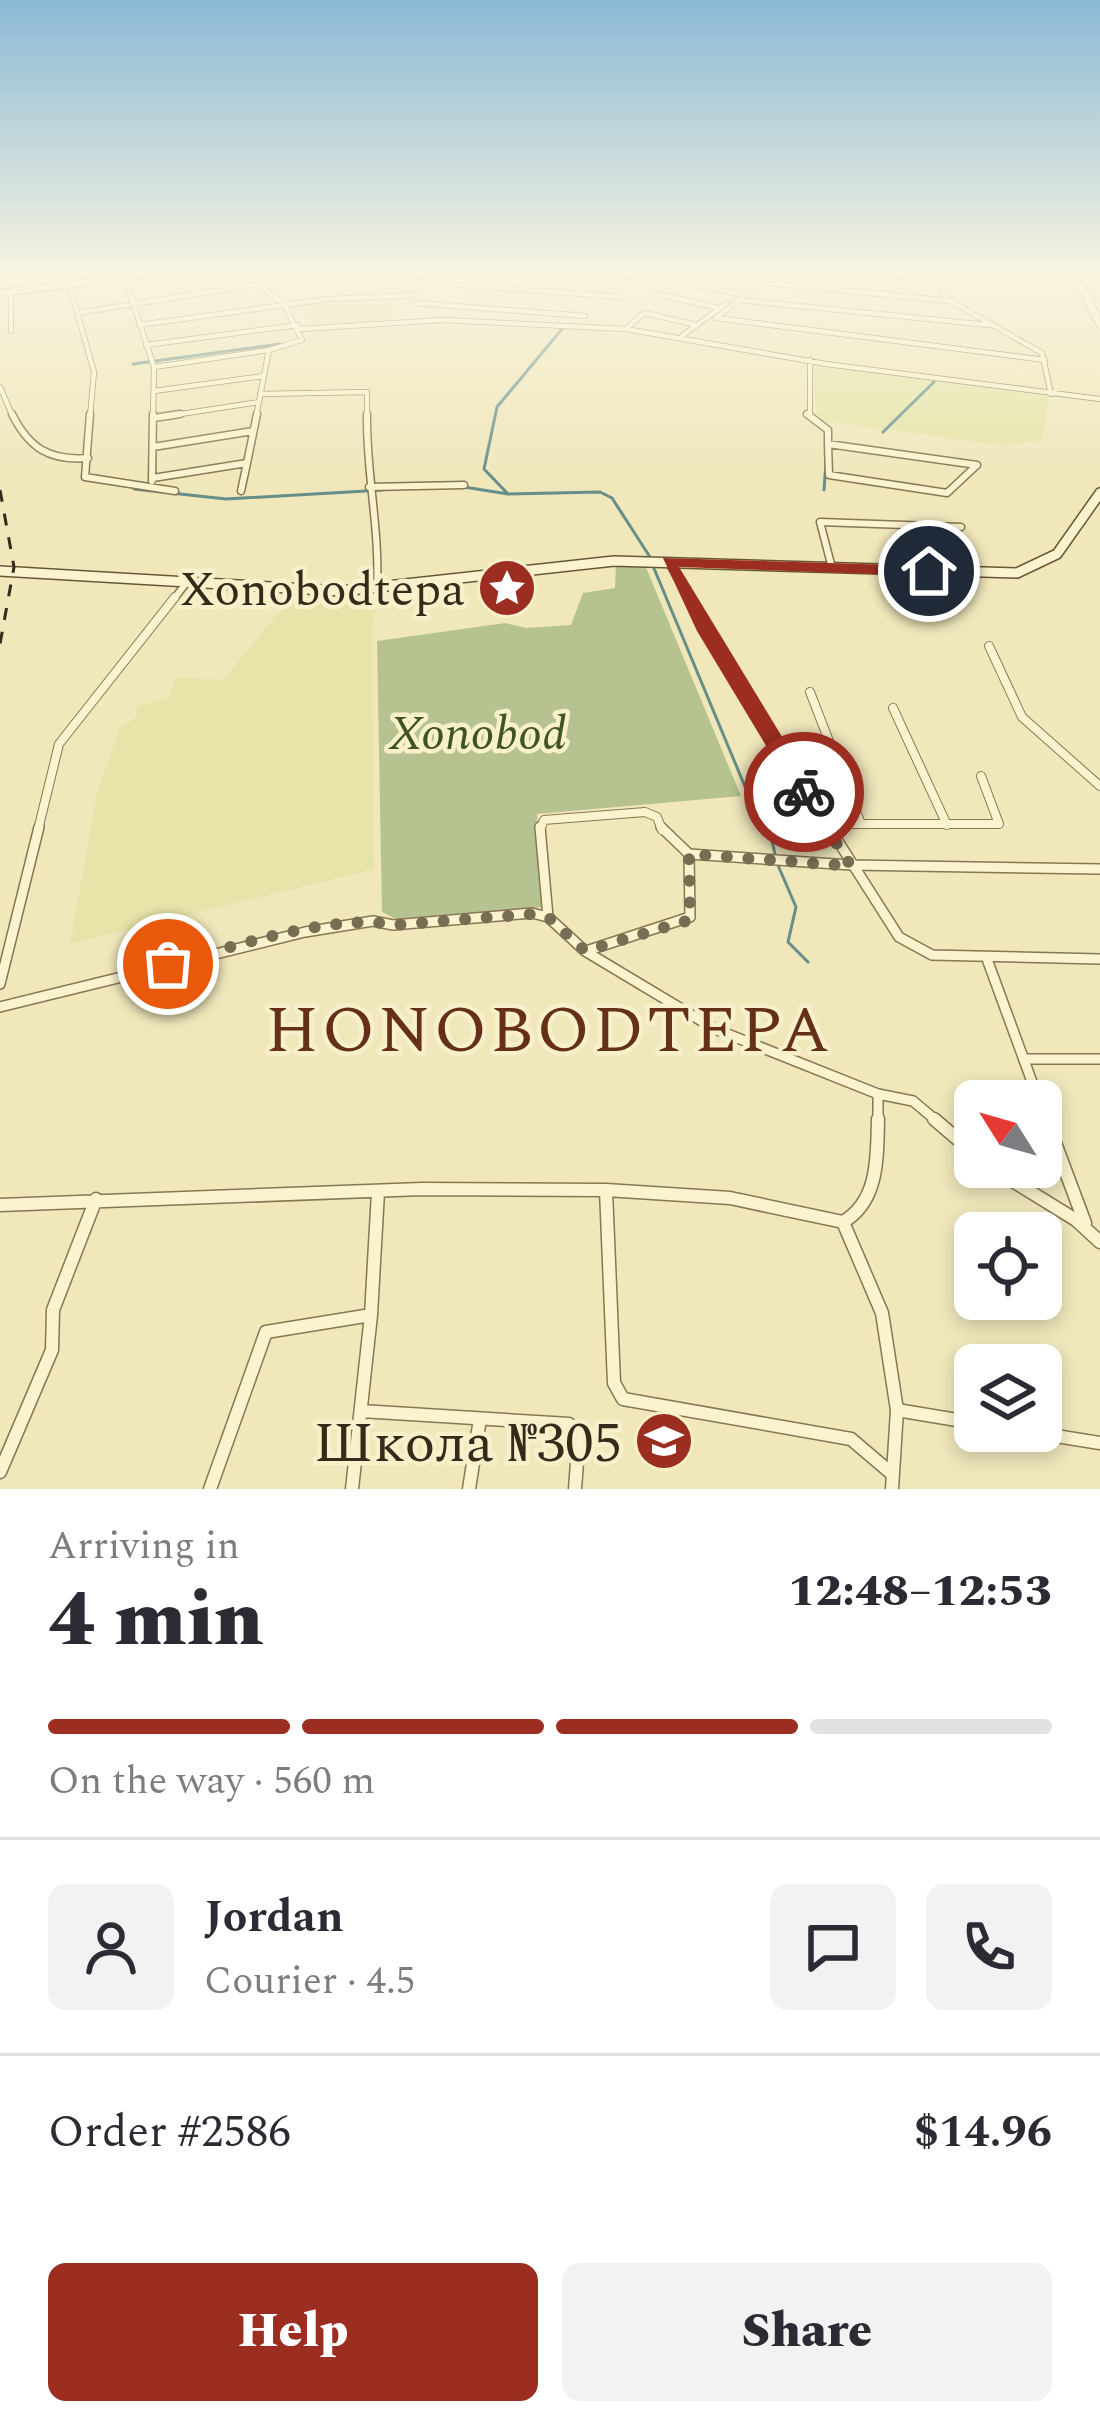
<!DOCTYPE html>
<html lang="en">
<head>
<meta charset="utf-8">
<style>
  body { margin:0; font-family:Spectral,serif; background:#f2f2f3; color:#2b2b33; height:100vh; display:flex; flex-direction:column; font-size:45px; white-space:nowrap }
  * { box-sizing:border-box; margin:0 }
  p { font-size:39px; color:#7c7c81 }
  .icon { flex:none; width:66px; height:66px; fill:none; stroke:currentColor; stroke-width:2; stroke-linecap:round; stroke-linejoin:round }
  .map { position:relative; height:1489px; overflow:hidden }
  .sheet { display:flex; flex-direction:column; background:#fff; flex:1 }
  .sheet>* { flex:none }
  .needle { width:78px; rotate:307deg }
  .buttons { position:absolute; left:954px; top:1080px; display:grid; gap:24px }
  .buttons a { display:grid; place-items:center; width:108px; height:108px; border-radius:18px; background:#fff; box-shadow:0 6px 18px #0003; font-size:60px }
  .pin { position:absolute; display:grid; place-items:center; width:102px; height:102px; color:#fff; margin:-51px; border:6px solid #fff; border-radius:50%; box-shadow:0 3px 12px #0007 }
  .courier { position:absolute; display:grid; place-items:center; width:120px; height:120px; margin:-60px; border:9px solid #9b2e20; border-radius:50%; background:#fff; color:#222; box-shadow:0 3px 15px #0007 }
  .summary em { font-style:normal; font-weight:800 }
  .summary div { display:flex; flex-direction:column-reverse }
  .summary { display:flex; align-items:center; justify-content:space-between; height:204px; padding:0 48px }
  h1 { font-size:78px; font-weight:800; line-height:90px }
  .bar { display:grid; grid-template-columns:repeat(4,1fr); gap:18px 12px; align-content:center; height:144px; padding:0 48px }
  .bar i { height:15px; border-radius:9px; background:#e1e1e2 }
  .bar .active { background:#9b2e20 }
  .bar p { grid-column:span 4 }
  .line { display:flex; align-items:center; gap:30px; padding:0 48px; border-top:3px solid #e1e1e2 }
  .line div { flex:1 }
  .round { display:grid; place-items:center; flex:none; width:126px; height:126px; border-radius:18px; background:#f2f2f3 }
  .cta { display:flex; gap:24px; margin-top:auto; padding:24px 48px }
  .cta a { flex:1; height:138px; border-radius:18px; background:#9b2e20; color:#fff; font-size:48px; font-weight:800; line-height:138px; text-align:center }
  .cta a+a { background:#f2f2f3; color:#2b2b33 }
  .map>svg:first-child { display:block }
  .farmland { fill:#e6e4a8 }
  .cemetery { fill:#b6c28f }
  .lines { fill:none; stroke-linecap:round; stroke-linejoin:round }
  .stream { stroke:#678e89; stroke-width:3 }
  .minor-far4-casing { stroke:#887654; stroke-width:6 }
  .minor-far3-casing { stroke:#887654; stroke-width:9 }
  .minor-far2-casing { stroke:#887654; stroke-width:10 }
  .minor-far1-casing { stroke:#887654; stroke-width:12 }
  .minor-casing { stroke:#887654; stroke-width:15 }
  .tertiary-casing { stroke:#887654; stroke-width:8 }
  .secondary-far1-casing { stroke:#6a5637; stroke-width:9 }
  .secondary-casing { stroke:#6a5637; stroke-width:12 }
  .minor-far4 { stroke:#fbf3ce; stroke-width:4.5 }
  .minor-far3 { stroke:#fbf3ce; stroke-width:6 }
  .minor-far2 { stroke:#fbf3ce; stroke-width:8 }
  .minor-far1 { stroke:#fbf3ce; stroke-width:9 }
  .minor { stroke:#fbf3ce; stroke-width:12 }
  .tertiary { stroke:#fbf3ce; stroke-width:6 }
  .secondary-far1 { stroke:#fbf3ce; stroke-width:8 }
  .secondary { stroke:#fbf3ce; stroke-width:9 }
  .rail { stroke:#362b1a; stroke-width:3; stroke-dasharray:12 12; stroke-linecap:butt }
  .route { fill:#9b2e20 }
  .done { stroke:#776d52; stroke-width:12; stroke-dasharray:0 21.6 }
  .labels { text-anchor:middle; stroke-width:9; stroke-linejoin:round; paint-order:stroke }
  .poi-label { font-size:48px; fill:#362b1a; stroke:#f7f0cb; text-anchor:end }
  .park-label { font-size:48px; font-style:italic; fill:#40541f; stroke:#f7f0cb }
  .near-poi-label { font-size:57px; fill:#362b1a; stroke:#f7f0cb; text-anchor:end }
  .near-quarter-label { font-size:66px; letter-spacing:3px; fill:#653016; stroke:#f7f0cb }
</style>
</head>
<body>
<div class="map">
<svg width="1100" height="1489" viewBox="0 0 1100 1489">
  <rect width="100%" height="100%" fill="#f0e7bb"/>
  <!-- farmland -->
  <path class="farmland" d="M399,297L396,320L311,325L304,318L309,316L304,308L308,303Z
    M813,365L1049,396L1042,440L1003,445L817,420Z
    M293,595L377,601L372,625L374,869L70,944L97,794L120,727L136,718L137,706L168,698L176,678L223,680Z"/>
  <!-- cemetery -->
  <path class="cemetery" d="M616,564L645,565L741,796L537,814L544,907L396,919L382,912L377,641L505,623L526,628L571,625L583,593L615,588Z"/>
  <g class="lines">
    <!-- stream -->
    <path class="stream" d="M562,329L497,407L484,469L508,494L600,492L612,498L650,557
      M133,364L280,344
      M883,432L934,382
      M464,487L508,494
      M134,489L226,499L383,490
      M824,490L826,462
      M653,566L756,813L769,827L775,854
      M777,863L796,907L788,942L808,962"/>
    <!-- minor-far4 casing -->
    <g class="minor-far4-casing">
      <path id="minor-far4" d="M579,271L670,281
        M735,271L767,278L716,318L1045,360
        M833,271L941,280
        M938,271L945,298L1042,353L1051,394
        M982,271L998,286
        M125,278L154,367L153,417
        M676,280L739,294
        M419,282L623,297
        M765,283L952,301
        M69,284L94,372L90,417
        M467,284L469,271
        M510,288L521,271
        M557,290L571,271
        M11,292V331
        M658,294L718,308
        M739,300L988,325
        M415,303L585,316
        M77,313L340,271
        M139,325L328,299L416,295
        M627,328L644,313L697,325
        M300,329L443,320L626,329L826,364L1100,399
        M682,336L727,303
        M146,345L298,325
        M154,367L269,350
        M0,387L13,417
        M154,391L264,376
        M260,394L367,392V417
        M161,417L259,402
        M256,417L269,350L302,340L285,306L258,284
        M810,417V360"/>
    </g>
    <!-- minor-far3 casing -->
    <g class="minor-far3-casing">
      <path id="minor-far3" d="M12,414C29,448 49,461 88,458
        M90,414L85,477L175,491
        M367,414C366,473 380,529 377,588
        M807,414L828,430V444
        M154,418L180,414
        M828,444L977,465L947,493L829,475Z
        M153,447L253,431
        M153,478L247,463L257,414
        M152,481L153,414
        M369,487L464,485
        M241,491L247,463
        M669,563L690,600
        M832,568L820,522L961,527
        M173,600L187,582"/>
    </g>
    <!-- minor-far2 casing -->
    <g class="minor-far2-casing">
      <path id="minor-far2" d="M688,597L742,692L831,830
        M989,646L1022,717L1100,786
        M810,692L861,824
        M893,708L947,825
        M826,824H999L981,776
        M38,830L59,744L175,597
        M540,830L544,820L645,812L657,817L662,830"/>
    </g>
    <!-- minor-far1 casing -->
    <g class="minor-far1-casing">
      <path id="minor-far1" d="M540,827L548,917
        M829,827L899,937L932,955L1100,959
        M689,854L851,865L1100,869
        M586,951L690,917L689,854L661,827
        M987,959L1039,1101
        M0,984L39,827
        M0,1007L305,932L373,921L393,925L532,913L548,917L585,951L715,1029L878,1094L913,1101L938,1122
        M1024,1059H1100
        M1041,1107L1047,1122
        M878,1122V1094"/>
    </g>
    <!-- minor casing -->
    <g class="minor-casing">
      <path id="minor" d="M934,1119L975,1154
        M1046,1119L1085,1223
        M990,1167L1076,1220L1100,1242
        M606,1190L614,1383L623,1399L851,1439L891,1473
        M0,1205L422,1189L606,1190L730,1198L843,1222L882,1313L897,1410L975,1423
        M843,1222C879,1201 877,1157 878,1119
        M361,1411L569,1424L579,1435L575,1489
        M1025,1431L1100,1443
        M0,1472L52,1350L53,1310L96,1199
        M210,1489L266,1332L371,1315
        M352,1489L371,1315L378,1192
        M469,1489L480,1419
        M892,1489L897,1410"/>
    </g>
    <!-- tertiary casing -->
    <g class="tertiary-casing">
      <path id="tertiary" d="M0,293L178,271"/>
    </g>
    <!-- secondary-far1 casing -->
    <g class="secondary-far1-casing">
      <path id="secondary-far1" d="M1066,271L1084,292L1100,324"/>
    </g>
    <!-- secondary casing -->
    <g class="secondary-casing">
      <path id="secondary" d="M0,571L341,591L614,561L1017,573L1057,554L1100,493"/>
    </g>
    <!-- minor-far4 -->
    <use href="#minor-far4" class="minor-far4"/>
    <!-- minor-far3 -->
    <use href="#minor-far3" class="minor-far3"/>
    <!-- minor-far2 -->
    <use href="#minor-far2" class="minor-far2"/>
    <!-- minor-far1 -->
    <use href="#minor-far1" class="minor-far1"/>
    <!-- minor -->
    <use href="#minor" class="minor"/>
    <!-- tertiary -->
    <use href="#tertiary" class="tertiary"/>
    <!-- secondary-far1 -->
    <use href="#secondary-far1" class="secondary-far1"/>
    <!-- secondary -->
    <use href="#secondary" class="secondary"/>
    <!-- rail -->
    <path class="rail" d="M0,490L14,567L0,644"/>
  </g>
  <!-- sky -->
  <linearGradient id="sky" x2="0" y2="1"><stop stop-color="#8bb9d6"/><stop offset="0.57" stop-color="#f8f4e0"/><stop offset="1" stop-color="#f8f4e0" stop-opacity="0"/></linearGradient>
  <rect width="1100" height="479" fill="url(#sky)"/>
  <!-- route -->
  <path class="route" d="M663,558L929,566L937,571L929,576L679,567L812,786V797H797L697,631Z"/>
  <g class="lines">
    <!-- done -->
    <path class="done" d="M168,964C227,949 336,912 393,925L532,914L548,917L585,951L686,921L690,917L689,854L851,866L804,792"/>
  </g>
  <!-- icons -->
  <defs>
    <g id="sight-disc" transform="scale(3)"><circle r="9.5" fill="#9b2e20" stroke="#f7f0cb"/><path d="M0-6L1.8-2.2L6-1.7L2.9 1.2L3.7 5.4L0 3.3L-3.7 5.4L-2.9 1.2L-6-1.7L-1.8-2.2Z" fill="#fff"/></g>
    <g id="school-disc" transform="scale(3)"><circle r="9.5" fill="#9b2e20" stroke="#f7f0cb"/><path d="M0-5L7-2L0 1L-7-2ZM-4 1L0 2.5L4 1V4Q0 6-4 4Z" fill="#fff"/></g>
  </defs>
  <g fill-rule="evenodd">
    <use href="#sight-disc" x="507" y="588"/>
    <use href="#school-disc" x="664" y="1441"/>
  </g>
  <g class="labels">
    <!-- poi labels -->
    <g class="poi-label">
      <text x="465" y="605">Xonobodtepa</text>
    </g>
    <!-- park labels -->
    <g class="park-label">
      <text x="478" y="749">Xonobod</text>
    </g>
    <!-- near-poi labels -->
    <g class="near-poi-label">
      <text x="622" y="1461">Школа №305</text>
    </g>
    <!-- near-quarter labels -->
    <g class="near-quarter-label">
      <text x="549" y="1051">HONOBODTEPA</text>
    </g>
  </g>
</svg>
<div class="buttons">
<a><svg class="needle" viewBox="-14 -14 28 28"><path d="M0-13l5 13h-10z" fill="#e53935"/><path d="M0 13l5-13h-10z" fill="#7c7c81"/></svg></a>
<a><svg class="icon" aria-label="locate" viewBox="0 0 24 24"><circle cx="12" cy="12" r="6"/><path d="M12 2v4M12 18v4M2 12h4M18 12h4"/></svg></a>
<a><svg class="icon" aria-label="layers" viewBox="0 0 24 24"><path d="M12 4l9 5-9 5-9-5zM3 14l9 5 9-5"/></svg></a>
</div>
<div class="pin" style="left:168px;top:964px;background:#ea580c"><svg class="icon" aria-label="bag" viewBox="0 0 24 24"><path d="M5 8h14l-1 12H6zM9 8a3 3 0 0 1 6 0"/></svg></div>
<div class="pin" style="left:929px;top:571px;background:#1f2937"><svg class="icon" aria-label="home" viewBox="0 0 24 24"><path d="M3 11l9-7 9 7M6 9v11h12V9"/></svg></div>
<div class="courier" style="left:804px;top:792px"><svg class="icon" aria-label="bike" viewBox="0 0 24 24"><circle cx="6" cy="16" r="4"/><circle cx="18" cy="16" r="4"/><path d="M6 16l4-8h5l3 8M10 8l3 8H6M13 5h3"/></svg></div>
</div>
<section class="sheet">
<div class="summary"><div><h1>4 min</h1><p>Arriving in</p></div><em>12:48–12:53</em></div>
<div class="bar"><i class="active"></i><i class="active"></i><i class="active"></i><i></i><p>On the way · 560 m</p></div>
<div class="line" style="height:216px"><a class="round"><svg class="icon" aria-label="person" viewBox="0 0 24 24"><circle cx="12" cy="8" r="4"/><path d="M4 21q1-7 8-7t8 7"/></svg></a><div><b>Jordan</b><p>Courier · 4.5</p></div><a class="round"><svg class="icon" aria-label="chat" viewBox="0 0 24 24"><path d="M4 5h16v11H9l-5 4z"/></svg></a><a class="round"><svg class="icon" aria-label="phone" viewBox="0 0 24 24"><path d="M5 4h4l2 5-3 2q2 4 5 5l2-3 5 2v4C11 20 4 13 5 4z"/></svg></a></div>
<div class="line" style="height:156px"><div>Order #2586</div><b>$14.96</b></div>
<div class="cta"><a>Help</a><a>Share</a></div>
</section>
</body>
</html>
